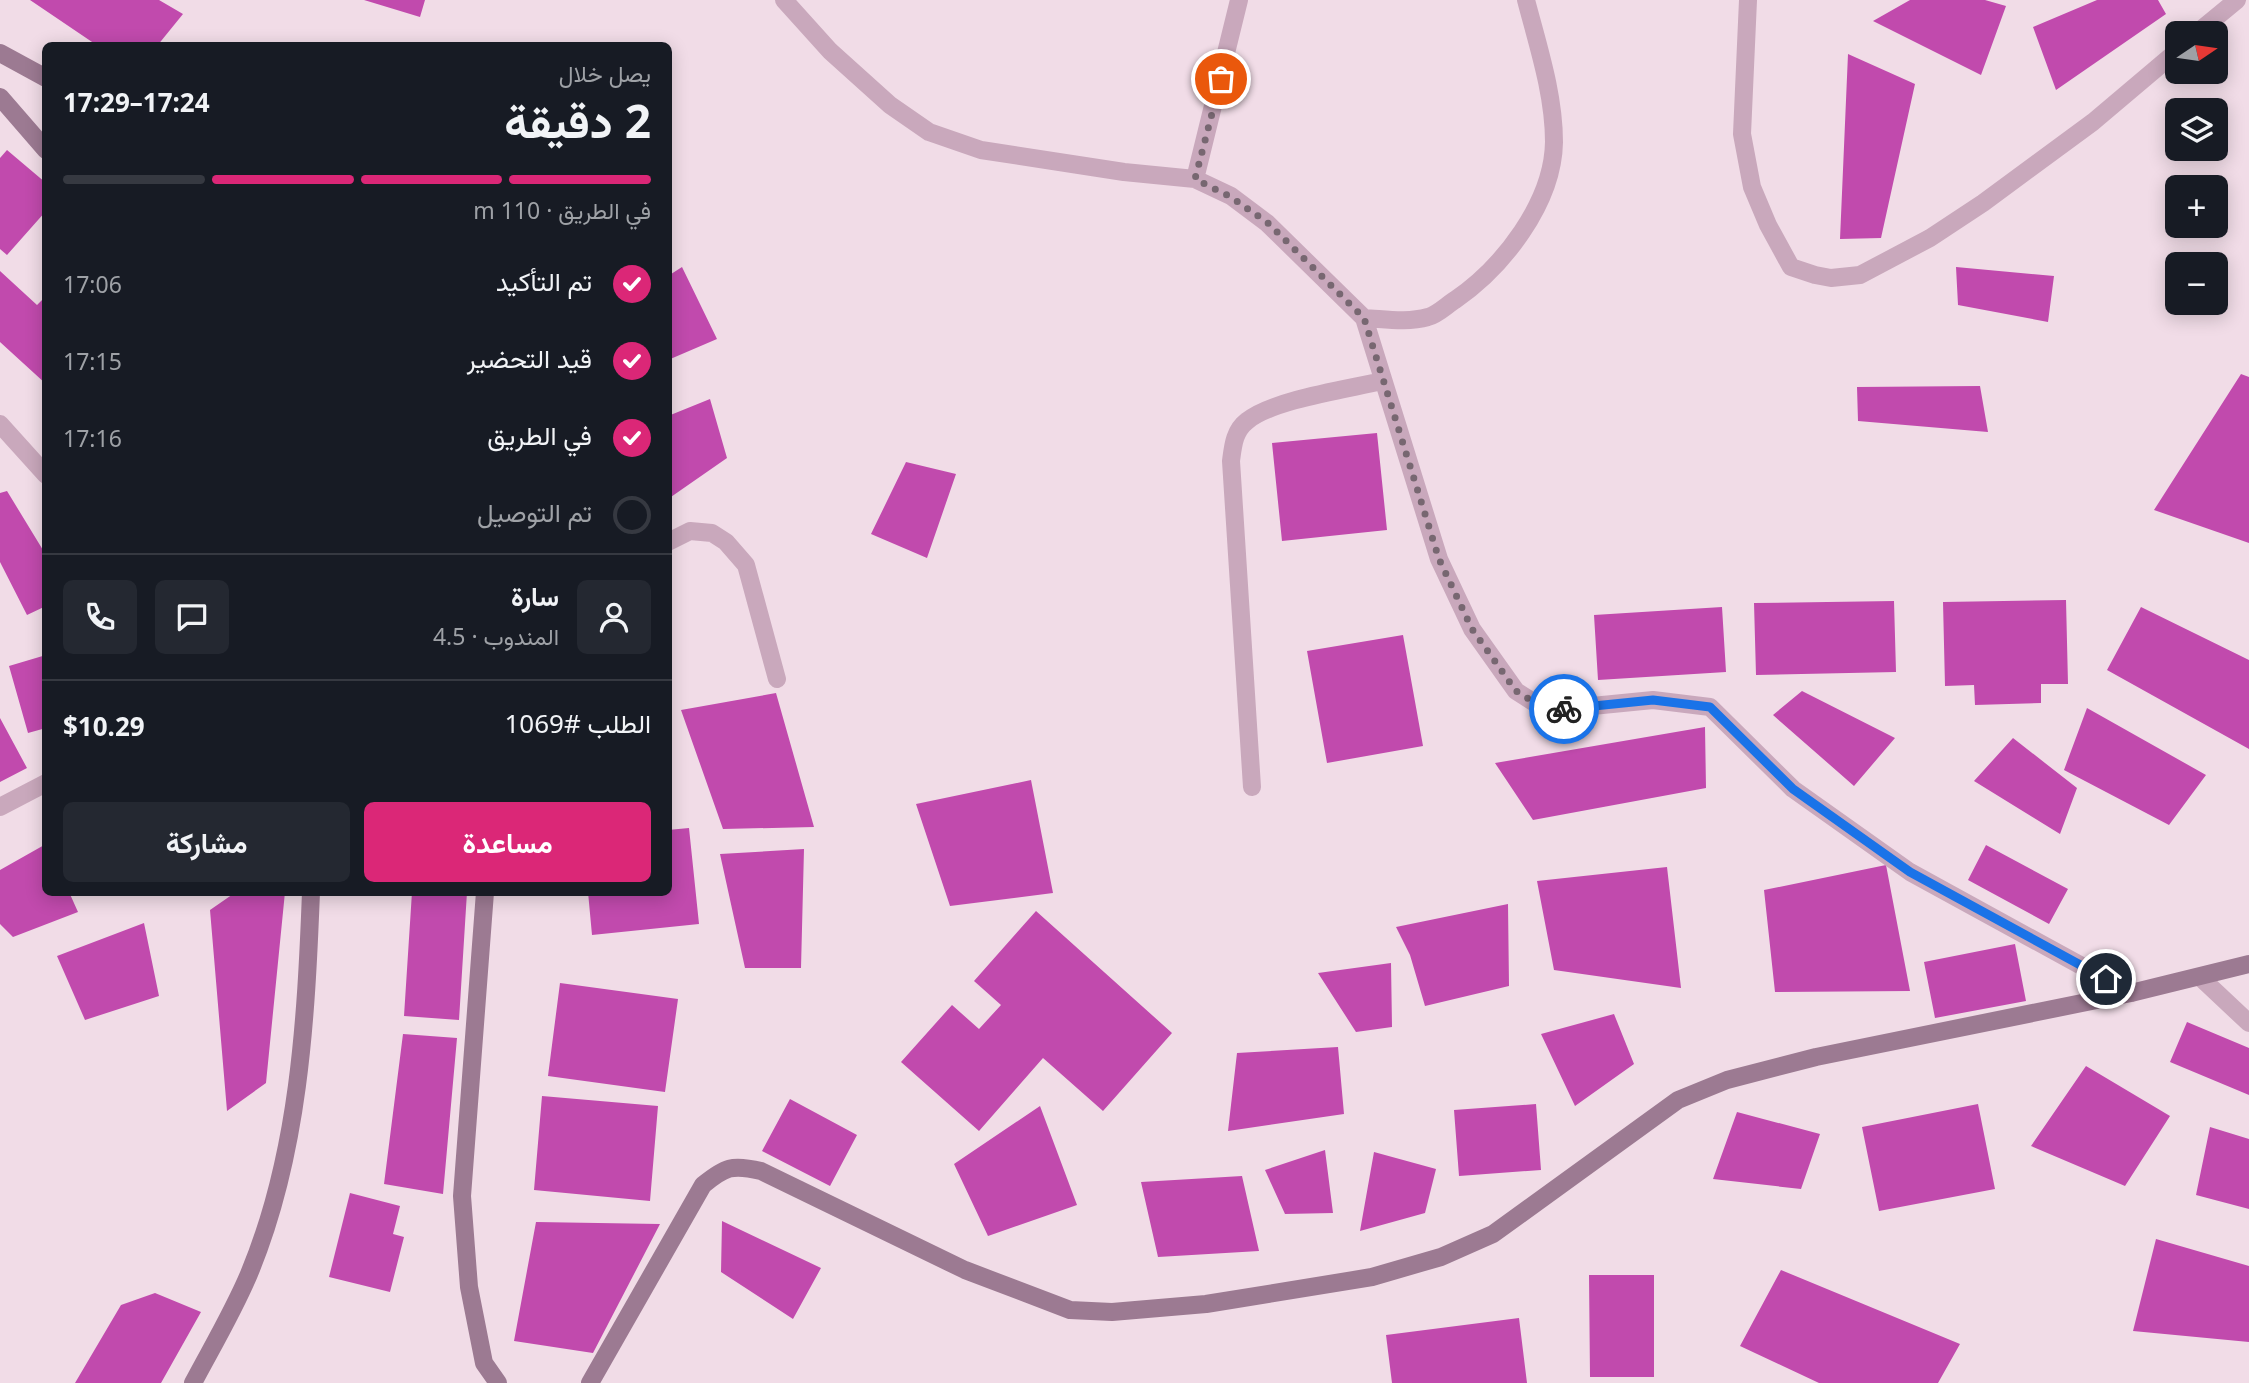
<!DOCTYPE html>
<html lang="ar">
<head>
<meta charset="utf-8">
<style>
  body { margin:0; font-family:"Noto Sans",Vazirmatn,sans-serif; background:#242831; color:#f1f3f6; direction:rtl; height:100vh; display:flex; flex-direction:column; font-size:26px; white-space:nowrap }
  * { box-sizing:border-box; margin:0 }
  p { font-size:23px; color:#9ea1a6 }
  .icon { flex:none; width:38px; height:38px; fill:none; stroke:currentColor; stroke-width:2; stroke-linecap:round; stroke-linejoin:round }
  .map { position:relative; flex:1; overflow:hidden; direction:ltr }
  .drawer { position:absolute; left:42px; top:42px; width:630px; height:854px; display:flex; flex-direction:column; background:#171b24; border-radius:10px; box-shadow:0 4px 18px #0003; direction:rtl }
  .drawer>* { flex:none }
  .needle { width:46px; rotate:77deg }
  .fabs { position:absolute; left:2165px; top:21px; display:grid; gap:14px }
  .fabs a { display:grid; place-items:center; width:63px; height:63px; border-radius:10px; background:#171b24; box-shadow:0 4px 18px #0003; font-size:35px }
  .pin { position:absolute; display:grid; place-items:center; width:60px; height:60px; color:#fff; margin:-30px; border:4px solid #fff; border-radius:50%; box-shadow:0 2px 7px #0007 }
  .courier { position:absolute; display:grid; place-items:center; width:70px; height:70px; margin:-35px; border:5px solid #1a73e8; border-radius:50%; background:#fff; color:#222; box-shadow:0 2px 9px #0007 }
  .overview em { font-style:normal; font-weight:700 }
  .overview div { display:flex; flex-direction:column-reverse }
  .overview { display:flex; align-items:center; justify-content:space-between; height:119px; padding:0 21px }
  h1 { font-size:46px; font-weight:700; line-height:52px }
  .bar { display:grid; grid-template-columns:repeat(4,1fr); gap:10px 7px; align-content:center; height:84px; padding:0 21px }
  .bar i { height:9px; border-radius:5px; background:#363941 }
  .bar .selected { background:#db2777 }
  .bar p { grid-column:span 4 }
  .line { display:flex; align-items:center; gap:18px; padding:0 21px; border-top:2px solid #363941 }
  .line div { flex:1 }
  .round { display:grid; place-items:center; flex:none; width:74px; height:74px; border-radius:10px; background:#242831 }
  ol { padding:0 21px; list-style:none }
  li { display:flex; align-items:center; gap:21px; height:77px }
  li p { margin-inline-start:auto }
  li .icon { padding:7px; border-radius:50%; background:#db2777; color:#fff; stroke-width:4 }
  li:last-child { color:#9ea1a6 }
  li i { width:38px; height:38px; border:4px solid #363941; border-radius:50% }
  .button { display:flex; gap:14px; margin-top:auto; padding:14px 21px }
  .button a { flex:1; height:80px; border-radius:10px; background:#db2777; color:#fff; font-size:28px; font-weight:700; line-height:80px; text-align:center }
  .button a+a { background:#242831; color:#f1f3f6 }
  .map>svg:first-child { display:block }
  .building { fill:#c14aad }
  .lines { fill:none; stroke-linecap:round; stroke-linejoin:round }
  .street { stroke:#c9a8bc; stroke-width:18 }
  .secondary { stroke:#9c7a92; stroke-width:18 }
  .done { stroke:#776771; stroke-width:7; stroke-dasharray:0 12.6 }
  .route { stroke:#1a73e8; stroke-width:9 }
</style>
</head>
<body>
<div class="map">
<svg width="2249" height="1383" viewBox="0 0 2249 1383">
  <rect width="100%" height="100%" fill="#f1dce7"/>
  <!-- building -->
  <path class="building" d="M30,0H159L183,14L157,46H98Z
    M364,0H425L420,17Z
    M1910,0H1985L2006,6L1981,75L1873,21Z
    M2097,0H2158L2166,14L2056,90L2033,27Z
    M1848,54L1915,84L1881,238L1840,239Z
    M7,150L46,183V211L7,255L0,249V158Z
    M682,267L717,339L668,360V276Z
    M1956,267L2054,276L2048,322L1958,305Z
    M0,271L37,305L46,296V384L0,342Z
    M2241,374L2249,377V543L2154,510Z
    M1980,386L1988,432L1858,421L1857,387Z
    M710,399L727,458L668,499V416Z
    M1377,433L1387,530L1282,541L1272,443Z
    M906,462L956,474L927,558L871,534Z
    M7,491L46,555V606L27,615L0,562V493Z
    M2066,600L2068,684H2041V703L1975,705L1974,685L1945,686L1943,602Z
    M1894,601L1896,672L1756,675L1754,603Z
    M1722,607L1726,672L1598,680L1594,615Z
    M2141,607L2249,660V749L2107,670Z
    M1403,635L1423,746L1327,763L1307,651Z
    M46,655V728L28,733L9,666Z
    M1802,691L1895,738L1854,786L1773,715Z
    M776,693L814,827L723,829L681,710Z
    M2087,708L2206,775L2169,825L2064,770Z
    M0,718L27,768L0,782Z
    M1705,727L1706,788L1533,820L1495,763Z
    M2013,738L2077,788L2060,834L1974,781Z
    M1031,780L1053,893L950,906L916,804Z
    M689,828L699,924L592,935L588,892H668V830Z
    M46,844V892H69L78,912L13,937L0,924V870Z
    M1986,845L2068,889L2049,924L1968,880Z
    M804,849L801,968H745L720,854Z
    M1886,865L1910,991L1775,992L1764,890Z
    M1667,867L1681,988L1554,970L1537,881Z
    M236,892H285L266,1083L227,1111L210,910Z
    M412,892H467L459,1020L404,1016Z
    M1508,904L1509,986L1425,1006L1410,955L1396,927Z
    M1036,911L1172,1033L1103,1111L1043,1058L979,1131L901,1062L952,1005L979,1029L1001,1005L974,981Z
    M144,923L159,996L85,1020L57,956Z
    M2015,944L2026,1001L1935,1018L1924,962Z
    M1391,963L1392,1027L1356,1032L1318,973Z
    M560,983L678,999L665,1092L548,1076Z
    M1614,1014L1634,1064L1575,1106L1541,1034Z
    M2187,1022L2249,1048V1095L2170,1062Z
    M403,1034L457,1038L443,1194L384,1184Z
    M1338,1047L1344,1114L1228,1131L1237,1053Z
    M2086,1066L2170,1116L2125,1186L2031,1146Z
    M542,1096L658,1106L650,1201L534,1190Z
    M790,1099L857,1135L830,1186L762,1151Z
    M1536,1104L1541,1170L1459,1176L1454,1110Z
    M1978,1104L1995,1189L1879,1211L1862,1127Z
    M1040,1106L1077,1205L988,1236L954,1164Z
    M1737,1112L1820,1134L1801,1189L1713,1179Z
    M2210,1127L2249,1139V1209L2196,1195Z
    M1325,1150L1333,1213L1285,1214L1265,1170Z
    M1374,1152L1436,1169L1425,1213L1360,1231Z
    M1242,1176L1259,1251L1158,1257L1141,1182Z
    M350,1193L400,1206L393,1234L404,1237L390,1292L329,1277Z
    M722,1221L821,1268L793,1319L721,1272Z
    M536,1222L660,1224L593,1353L514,1341Z
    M2156,1239L2249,1266V1342L2133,1331Z
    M1781,1270L1960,1344L1938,1383H1819L1740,1346Z
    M1589,1275H1654V1377H1590Z
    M155,1293L201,1312L161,1383H75L121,1305Z
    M1519,1318L1527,1383H1392L1386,1335Z"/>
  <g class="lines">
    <!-- street -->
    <path class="street" d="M784,0L830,51L890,105L929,132L981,150L1124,172L1195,179L1231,196L1267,223L1364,318C1385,319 1407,323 1428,317C1437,315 1447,305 1455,300C1503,267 1553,203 1554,142C1554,94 1538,46 1526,0
      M1748,0L1742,134L1752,187L1768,225L1791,267L1815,275L1831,278L1860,275L1930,238L1983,203L2093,122L2177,51
      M2197,33L2237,0
      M1195,179L1239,0
      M1364,318L1439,559L1472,629L1516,691L1538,705L1562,709L1653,700L1710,707L1793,789L1910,872L2131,993
      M0,424L46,475
      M668,542L690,531L712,533L726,542L746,565L777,679
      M1252,787L1231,461C1233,446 1234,431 1247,421C1272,400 1348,389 1382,381
      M0,807L46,783
      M2200,977L2249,1023"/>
    <!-- secondary -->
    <path class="secondary" d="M0,53L46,78
      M0,97L46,150
      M485,892L462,1196L469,1287L484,1363L498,1383
      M193,1383C212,1347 233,1312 249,1274C299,1154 306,1021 311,892
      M590,1383L703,1185C725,1167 732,1164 761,1171L965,1270L1070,1310L1112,1312L1206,1304L1372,1277L1441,1257L1493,1234L1678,1100L1727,1080L1816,1057L2131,993L2249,964"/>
  </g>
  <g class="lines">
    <!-- done -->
    <path class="done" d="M1221,79L1195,179L1231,197L1268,223L1364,318L1439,559L1472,629L1516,691L1538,705L1564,709"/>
    <!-- route -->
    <path class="route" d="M1564,709L1653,700L1710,707L1793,789L1910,872L2106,979"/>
  </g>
</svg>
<div class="fabs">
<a><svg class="needle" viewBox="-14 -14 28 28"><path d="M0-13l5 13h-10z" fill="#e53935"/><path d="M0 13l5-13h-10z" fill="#9ea1a6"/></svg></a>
<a><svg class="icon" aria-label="layers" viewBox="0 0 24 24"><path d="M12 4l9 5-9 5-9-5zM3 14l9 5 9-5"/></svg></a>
<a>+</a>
<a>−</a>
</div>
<div class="pin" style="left:1221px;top:79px;background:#ea580c"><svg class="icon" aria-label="bag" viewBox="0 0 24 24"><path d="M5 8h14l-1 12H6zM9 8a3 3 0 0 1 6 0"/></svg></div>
<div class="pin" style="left:2106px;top:979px;background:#1f2937"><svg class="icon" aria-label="home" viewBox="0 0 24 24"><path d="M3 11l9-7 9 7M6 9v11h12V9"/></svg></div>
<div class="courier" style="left:1564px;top:709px"><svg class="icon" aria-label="bike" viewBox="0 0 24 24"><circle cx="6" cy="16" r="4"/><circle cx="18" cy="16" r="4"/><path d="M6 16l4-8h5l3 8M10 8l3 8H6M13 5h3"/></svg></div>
<section class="drawer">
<div class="overview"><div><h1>2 دقيقة</h1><p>يصل خلال</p></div><em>17:24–17:29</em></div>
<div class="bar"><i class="selected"></i><i class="selected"></i><i class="selected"></i><i></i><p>في الطريق · 110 m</p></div>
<ol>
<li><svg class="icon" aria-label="check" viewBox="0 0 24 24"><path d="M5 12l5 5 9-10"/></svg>تم التأكيد<p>17:06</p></li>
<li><svg class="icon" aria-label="check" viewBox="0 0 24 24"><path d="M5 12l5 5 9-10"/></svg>قيد التحضير<p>17:15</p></li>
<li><svg class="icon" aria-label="check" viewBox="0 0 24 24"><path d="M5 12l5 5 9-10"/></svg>في الطريق<p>17:16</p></li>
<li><i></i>تم التوصيل</li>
</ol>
<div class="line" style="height:126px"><a class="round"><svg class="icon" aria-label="person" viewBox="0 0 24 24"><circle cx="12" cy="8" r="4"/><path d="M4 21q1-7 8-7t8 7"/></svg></a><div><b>سارة</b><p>المندوب · 4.5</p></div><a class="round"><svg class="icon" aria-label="chat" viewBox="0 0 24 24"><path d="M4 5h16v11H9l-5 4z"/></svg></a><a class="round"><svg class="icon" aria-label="phone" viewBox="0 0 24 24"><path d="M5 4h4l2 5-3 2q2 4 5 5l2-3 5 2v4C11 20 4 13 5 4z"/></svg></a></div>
<div class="line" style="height:91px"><div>الطلب #1069</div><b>$10.29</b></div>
<div class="button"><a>مساعدة</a><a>مشاركة</a></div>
</section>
</div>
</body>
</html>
